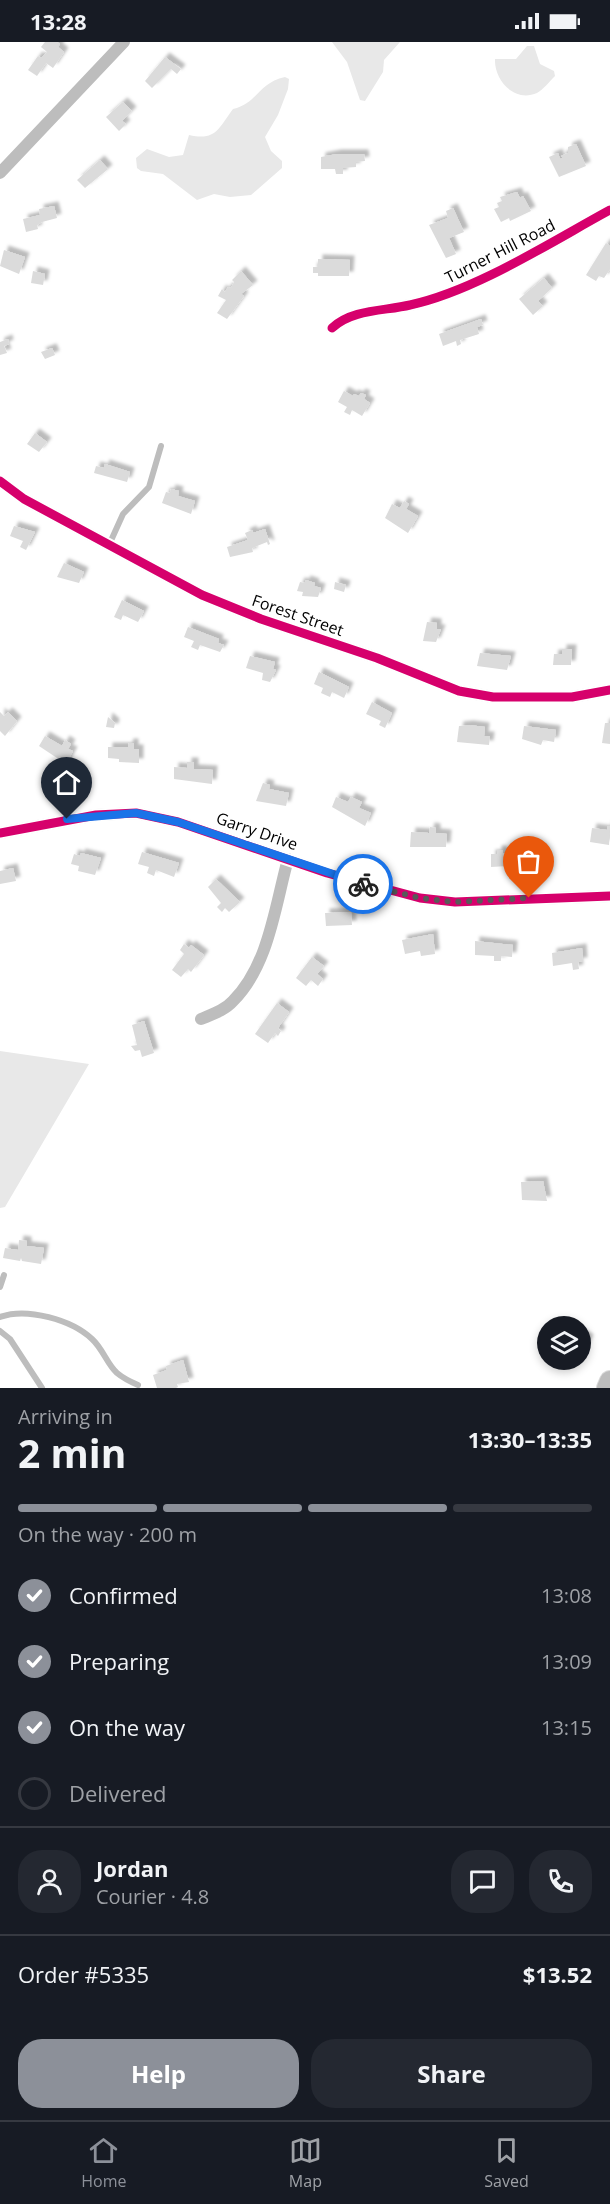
<!DOCTYPE html>
<html lang="en">
<head>
<meta charset="utf-8">
<style>
  body { margin:0; font-family:"Open Sans",sans-serif; background:#242831; color:#f1f3f6; height:100vh; display:flex; flex-direction:column; font-size:22px; white-space:nowrap }
  * { box-sizing:border-box; margin:0 }
  p { font-size:20px; color:#9ea1a6 }
  .icon { flex:none; width:33px; height:33px; fill:none; stroke:currentColor; stroke-width:2; stroke-linecap:round; stroke-linejoin:round }
  .map { position:relative; height:1346px; overflow:hidden }
  .panel { display:flex; flex-direction:column; background:#171b24; flex:1 }
  .panel>* { flex:none }
  .tools { position:absolute; left:537px; top:1274px; display:grid; gap:12px }
  .tools a { display:grid; place-items:center; width:54px; height:54px; border-radius:50%; background:#171b24; box-shadow:0 3px 9px #0003; font-size:30px }
  .pin { position:absolute; display:grid; place-items:center; width:51px; height:51px; color:#fff; margin:-62px -26px; border-radius:50% 50% 50% 0; rotate:-45deg; box-shadow:0 0 6px #0007 }
  .pin .icon { rotate:45deg }
  .courier { position:absolute; display:grid; place-items:center; width:60px; height:60px; margin:-30px; border:4px solid #1a73e8; border-radius:50%; background:#fff; color:#222; box-shadow:0 2px 8px #0007 }
  .headline em { font-style:normal; font-weight:700 }
  .headline div { display:flex; flex-direction:column-reverse }
  .headline { display:flex; align-items:center; justify-content:space-between; height:102px; padding:0 18px }
  h1 { font-size:39px; font-weight:700; line-height:45px }
  .bar { display:grid; grid-template-columns:repeat(4,1fr); gap:9px 6px; align-content:center; height:72px; padding:0 18px }
  .bar i { height:8px; border-radius:4px; background:#363941 }
  .bar .on { background:#8c9099 }
  .bar p { grid-column:span 4 }
  .line { display:flex; align-items:center; gap:15px; padding:0 18px; border-top:2px solid #363941 }
  .line div { flex:1 }
  .round { display:grid; place-items:center; flex:none; width:63px; height:63px; border-radius:24px; background:#242831 }
  ol { padding:0 18px; list-style:none }
  li { display:flex; align-items:center; gap:18px; height:66px }
  li p { margin-inline-start:auto }
  li .icon { padding:6px; border-radius:50%; background:#8c9099; color:#fff; stroke-width:4 }
  li:last-child { color:#9ea1a6 }
  li i { width:33px; height:33px; border:3px solid #363941; border-radius:50% }
  .primary-button { display:flex; gap:12px; margin-top:auto; padding:12px 18px }
  .primary-button a { flex:1; height:69px; border-radius:24px; background:#8c9099; color:#fff; font-size:24px; font-weight:700; line-height:69px; text-align:center }
  .primary-button a+a { background:#242831; color:#f1f3f6 }
  .status { display:flex; justify-content:space-between; align-items:center; height:42px; padding:0 30px; background:#171b24; direction:ltr }
  .status svg { height:16px; fill:currentColor }
  .tabs { display:flex; justify-content:space-around; align-items:center; height:84px; border-top:2px solid #363941; background:#171b24; font-size:16px; color:#9ea1a6 }
  .tabs a { display:grid; justify-items:center; gap:3px }
  .tabs .on { color:#8c9099 }
  .map>svg:first-child { display:block }
  .green { fill:#e8e8e8 }
  .building { fill:#dbdbdb; filter:url(#shadow) }
  .lines { fill:none; stroke-linecap:round; stroke-linejoin:round }
  .primary-casing { stroke:#dbdbdb; stroke-width:22 }
  .lane { stroke:#bdbdbd; stroke-width:6 }
  .street { stroke:#bdbdbd; stroke-width:12 }
  .primary { stroke:#bdbdbd; stroke-width:20 }
  .cycleway-casing { stroke:#fff; stroke-width:13 }
  .cycleway { stroke:#d6006c; stroke-width:9 }
  .done { stroke:#595959; stroke-width:6; stroke-dasharray:0 10.8 }
  .route { stroke:#1a73e8; stroke-width:8 }
  .labels { text-anchor:middle; stroke-width:5; stroke-linejoin:round; paint-order:stroke }
  .street-label { font-size:16px; fill:#000; stroke:#fff }
</style>
</head>
<body>
<div class="status"><b>13:28</b><svg viewBox="0 0 49 12"><path d="M0 12V9h3v3zM5 12V6h3v6zM10 12V3h3v9zM15 12V0h3v12zM26 1h20v11H26zM47 4h2v5h-2z"/></svg></div>
<div class="map">
<svg width="610" height="1346" viewBox="0 0 610 1346">
  <defs>
    <filter id="shadow"><feDropShadow dx="4.5" dy="-4.5" stdDeviation="1.5" flood-color="#0004"/></filter>
  </defs>
  <rect width="100%" height="100%" fill="#fff"/>
  <!-- green -->
  <path class="green" d="M332,0H400L384,18L383,30L365,59L360,58L347,20Z
    M527,4H534L540,22L554,29L555,34C550,39 543,48 537,51C514,61 494,38 495,17H516Z
    M285,35L289,37L288,47L278,73L265,95L271,109L282,119V126L251,153L230,155L214,152L197,158L163,132L141,129L137,126L136,116L147,107L169,115L183,113L189,93C216,99 218,87 233,67C258,61 258,41 285,35Z
    M0,1009L89,1022L5,1165L0,1166Z"/>
  <!-- building -->
  <path class="building" d="M45,0H57L60,2L58,5L64,10L53,26L46,21L37,34L28,28L38,14L41,16L47,10L41,5Z
    M165,15L181,27L177,32L171,27L152,46L145,39Z
    M123,60L132,69L122,79L126,82L119,89L106,75Z
    M576,102L586,124L559,135L549,115L558,111L560,117L563,116L561,114L568,111V105Z
    M337,112H364L365,119L356,120V125L343,126V132H336L335,127H321V115Z
    M100,118L108,127L85,146L77,138Z
    M517,150L520,156L523,154L531,169L510,179L509,176L501,180L494,167L499,165L497,161L502,159L500,155Z
    M54,164L57,176L42,180L37,183L38,187L26,190L23,177L40,173L39,167Z
    M453,166L464,190L449,196L456,212L446,216L429,183L448,176L446,169Z
    M606,201L610,204V227L604,236L599,234L596,239L586,233Z
    M4,208L25,215L19,232L0,224Z
    M318,217L350,218L349,234H318V231H313V225H318Z
    M33,229L45,232L43,243L31,241Z
    M241,229L253,243L241,252L244,254L227,277L217,271L226,258L218,254L222,247L225,250L228,245L231,246L234,240L232,238Z
    M544,236L552,246L538,259L543,264L533,273L519,257Z
    M481,277L483,283L477,285L479,292L460,298L461,302L457,304L456,299L443,304L439,292Z
    M8,297L9,302L4,304L7,311L0,313V300Z
    M52,306L55,313L45,317L41,310Z
    M344,349L353,354L354,352L359,354L361,351L366,353L364,357L370,361L362,374L352,368L350,373L344,370L347,365L338,360Z
    M35,391L47,400L39,410L27,402Z
    M105,422L130,430L127,440L94,431L96,424L104,426Z
    M171,447L179,449L178,454L195,459L191,472L162,461L166,450L170,451Z
    M404,459L409,462L406,467L418,474L408,491L385,476L392,462L400,466Z
    M14,484L35,490L26,508L20,505L23,499L10,494Z
    M265,487L270,502L268,503L267,500L252,506L253,510L230,515L227,505L248,498L245,491L252,488L253,491Z
    M64,521L84,530L79,541L57,535Z
    M306,538L315,541L314,544L321,546L318,555L302,554L303,550L297,549L300,540L305,541Z
    M335,540L346,543L344,550L334,547Z
    M122,558L144,569L138,580L123,573L121,578L114,575Z
    M427,580L437,581V587H441L436,600L423,599Z
    M188,585L219,597L218,601L224,603L220,610L200,603L198,608L191,605L194,599L184,595Z
    M562,607H572L571,623H553L554,612H562Z
    M480,611L511,614L507,628L477,624Z
    M250,614L275,620L273,627L276,628L270,640L262,638L263,631L246,626Z
    M319,630L349,645L344,656L332,650L330,655L321,651L323,646L314,642Z
    M372,660L392,671L385,686L379,683L381,679L366,672Z
    M0,670L4,674L8,670L17,679L5,694L0,689Z
    M108,675L115,681L114,686L106,685Z
    M605,681H610V702L602,701Z
    M469,683L485,685L484,694H490L489,703L457,700L459,684Z
    M524,684L556,688L554,700L543,698L541,703L522,697Z
    M45,694L62,704L65,698L71,702L68,707L73,709L66,722L39,704Z
    M129,701H134V707H139V721L119,720V717L108,716V705H128Z
    M187,720H194V727L213,728L212,742L174,737V725L187,726Z
    M263,741L270,743L269,747L289,751L286,764L256,759Z
    M336,755L348,760L351,755L362,760L359,766L371,771L365,784L332,765Z
    M607,784H610L609,803L590,800L592,786L607,788Z
    M430,785L436,786V791L447,792L446,805H410L411,790L429,791Z
    M497,808H502L503,811L523,812L524,823L491,825V812H497Z
    M142,810L179,821L174,835L156,828L154,834L147,831L149,825L138,822Z
    M81,811L101,816L95,833L78,829L79,824L71,822L74,812L80,814Z
    M13,826L16,839L0,842V829Z
    M216,837L240,860L229,870L225,866L222,870L217,865L221,861L208,845Z
    M351,870L352,883L326,884L325,871Z
    M433,892L435,912L421,914L420,909L405,912L402,898Z
    M475,899L513,903L512,915L501,914V919H494V914L475,913Z
    M184,902L189,906L191,903L204,913L191,930L188,927L181,935L172,928L184,912L180,908Z
    M582,906L583,920H578L579,927L573,928L572,921L553,924L552,911Z
    M312,915L324,924L317,932L323,937L318,944L311,938L306,944L296,936Z
    M277,961L289,970L278,986L281,989L278,994L275,991L268,1001L255,992Z
    M144,979L154,1011L142,1015L140,1008L135,1009L131,1004L137,1003L132,983Z
    M543,1139L547,1159L522,1158L521,1140Z
    M19,1198L27,1199V1204L44,1206L41,1222L22,1219L21,1216L20,1219L3,1216L5,1206L18,1208Z
    M580,1291L589,1297L585,1306L580,1304Z
    M183,1318L189,1340L177,1342L178,1345L176,1346H157L153,1333L167,1328L166,1324Z"/>
  <g class="lines">
    <!-- primary casing -->
    <g class="primary-casing">
      <path id="primary" d="M607,1346L610,1339"/>
    </g>
    <!-- lane -->
    <path class="lane" d="M109,503L123,472L149,445L161,404
      M0,1245L4,1233
      M0,1275C27,1265 72,1278 92,1297C103,1307 107,1322 117,1331C123,1336 131,1340 138,1343
      M0,1289L10,1297L42,1346"/>
    <!-- street -->
    <path class="street" d="M0,131L124,0
      M332,286C352,267 385,269 410,263C475,249 551,200 610,168
      M0,439L24,457L202,553L261,577L377,616L459,649L493,655H572L610,648
      M0,791L96,773L136,771L178,780L327,831L420,856L455,860L610,854
      M201,977C213,972 225,968 233,959C269,923 275,864 288,817"/>
    <!-- primary -->
    <use href="#primary" class="primary"/>
    <!-- cycleway casing -->
    <g class="cycleway-casing">
      <path id="cycleway" d="M332,286C352,267 385,269 410,263C475,249 551,200 610,168
        M0,439L24,457L202,553L261,577L377,616L459,649L493,655H572L610,648
        M0,791L96,773L136,771L178,780L327,831L420,856L455,860L610,854"/>
    </g>
    <!-- cycleway -->
    <use href="#cycleway" class="cycleway"/>
  </g>
  <g class="lines">
    <!-- done -->
    <path class="done" d="M363,842L420,856L455,860L529,856"/>
    <!-- route -->
    <path class="route" d="M67,777L136,771L178,780L363,842"/>
  </g>
  <g class="labels">
    <!-- street labels -->
    <g class="street-label">
      <text transform="translate(500 209) rotate(-27)" y="6">Turner Hill Road</text>
      <text transform="translate(298 573) rotate(19)" y="6">Forest Street</text>
      <text transform="translate(257 789) rotate(19)" y="6">Garry Drive</text>
    </g>
  </g>
</svg>
<div class="tools">
<a><svg class="icon" aria-label="layers" viewBox="0 0 24 24"><path d="M12 4l9 5-9 5-9-5zM3 14l9 5 9-5"/></svg></a>
</div>
<div class="pin" style="left:529px;top:856px;background:#ea580c"><svg class="icon" aria-label="bag" viewBox="0 0 24 24"><path d="M5 8h14l-1 12H6zM9 8a3 3 0 0 1 6 0"/></svg></div>
<div class="pin" style="left:67px;top:777px;background:#1f2937"><svg class="icon" aria-label="home" viewBox="0 0 24 24"><path d="M3 11l9-7 9 7M6 9v11h12V9"/></svg></div>
<div class="courier" style="left:363px;top:842px"><svg class="icon" aria-label="bike" viewBox="0 0 24 24"><circle cx="6" cy="16" r="4"/><circle cx="18" cy="16" r="4"/><path d="M6 16l4-8h5l3 8M10 8l3 8H6M13 5h3"/></svg></div>
</div>
<section class="panel">
<div class="headline"><div><h1>2 min</h1><p>Arriving in</p></div><em>13:30–13:35</em></div>
<div class="bar"><i class="on"></i><i class="on"></i><i class="on"></i><i></i><p>On the way · 200 m</p></div>
<ol>
<li><svg class="icon" aria-label="check" viewBox="0 0 24 24"><path d="M5 12l5 5 9-10"/></svg>Confirmed<p>13:08</p></li>
<li><svg class="icon" aria-label="check" viewBox="0 0 24 24"><path d="M5 12l5 5 9-10"/></svg>Preparing<p>13:09</p></li>
<li><svg class="icon" aria-label="check" viewBox="0 0 24 24"><path d="M5 12l5 5 9-10"/></svg>On the way<p>13:15</p></li>
<li><i></i>Delivered</li>
</ol>
<div class="line" style="height:108px"><a class="round"><svg class="icon" aria-label="person" viewBox="0 0 24 24"><circle cx="12" cy="8" r="4"/><path d="M4 21q1-7 8-7t8 7"/></svg></a><div><b>Jordan</b><p>Courier · 4.8</p></div><a class="round"><svg class="icon" aria-label="chat" viewBox="0 0 24 24"><path d="M4 5h16v11H9l-5 4z"/></svg></a><a class="round"><svg class="icon" aria-label="phone" viewBox="0 0 24 24"><path d="M5 4h4l2 5-3 2q2 4 5 5l2-3 5 2v4C11 20 4 13 5 4z"/></svg></a></div>
<div class="line" style="height:78px"><div>Order #5335</div><b>$13.52</b></div>
<div class="primary-button"><a>Help</a><a>Share</a></div>
</section>
<nav class="tabs">
<a class="on"><svg class="icon" aria-label="home" viewBox="0 0 24 24"><path d="M3 11l9-7 9 7M6 9v11h12V9"/></svg>Home</a>
<a><svg class="icon" aria-label="map" viewBox="0 0 24 24"><path d="M3 6l6-2 6 2 6-2v14l-6 2-6-2-6 2zM9 4v14M15 6v14"/></svg>Map</a>
<a><svg class="icon" aria-label="saved" viewBox="0 0 24 24"><path d="M7 4h10v16l-5-4-5 4z"/></svg>Saved</a>
</nav>
</body>
</html>
